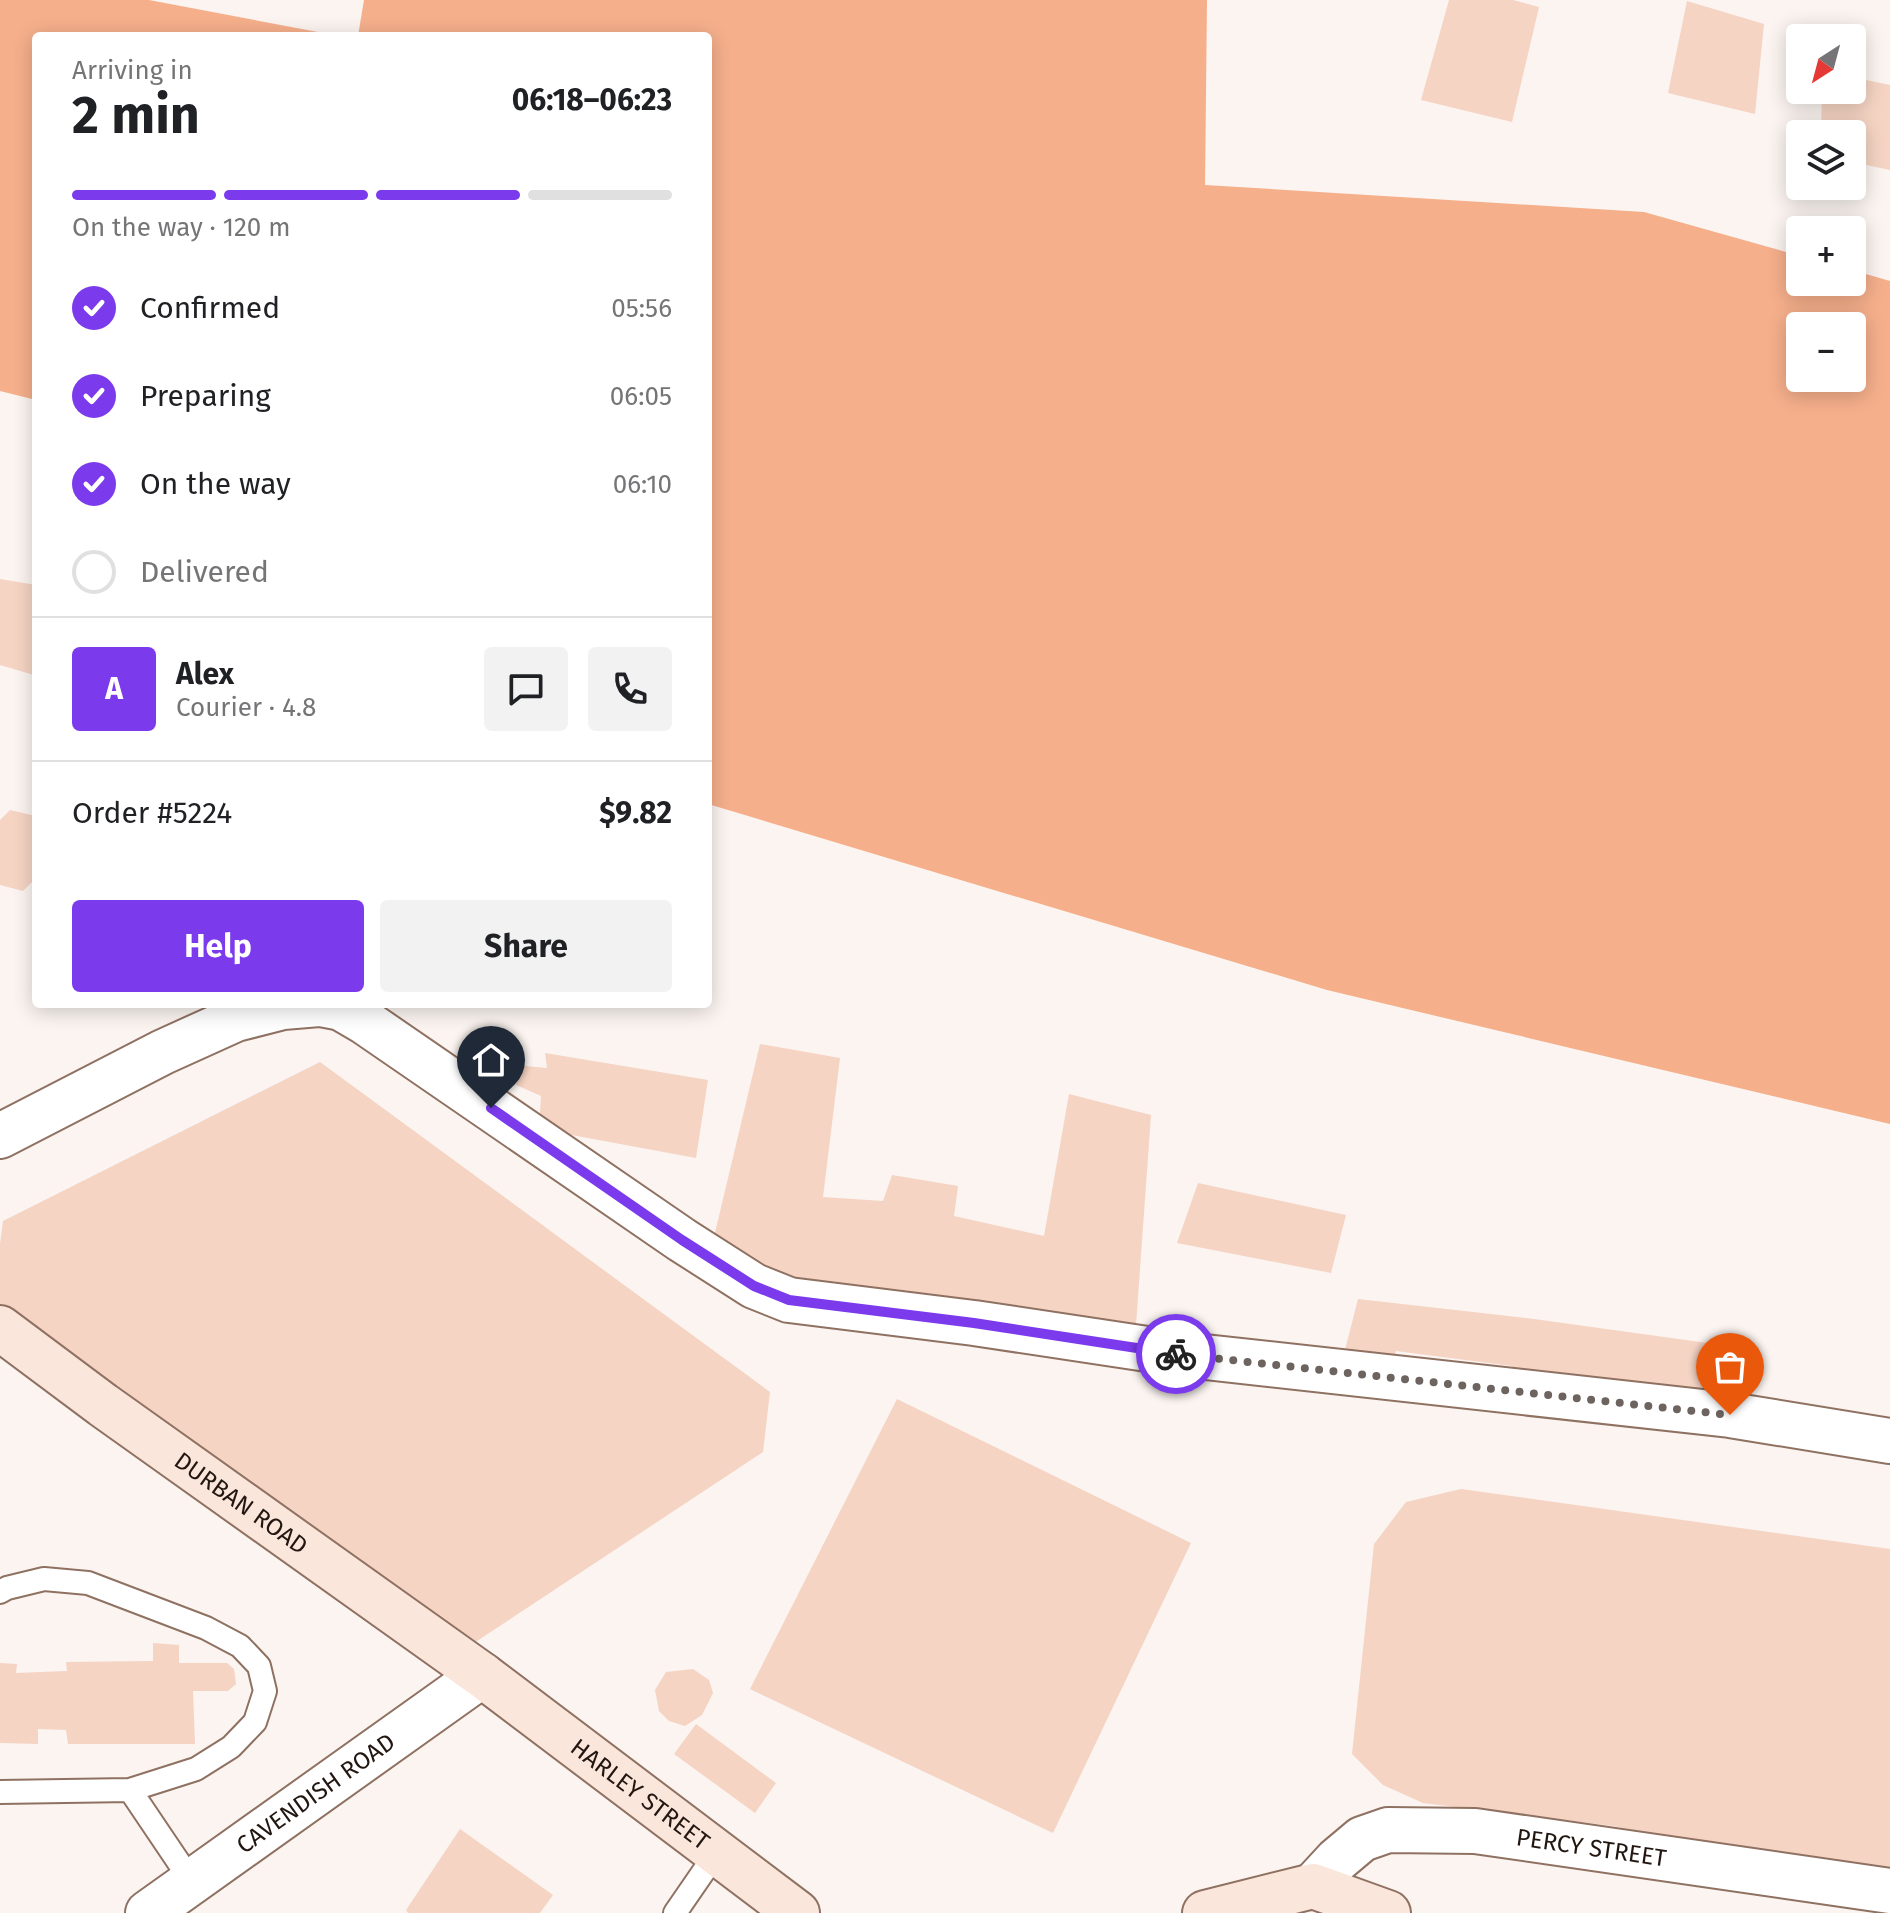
<!DOCTYPE html>
<html lang="en">
<head>
<meta charset="utf-8">
<style>
  body { margin:0; font-family:"Fira Sans",sans-serif; background:#f2f2f2; color:#202124; height:100vh; display:flex; flex-direction:column; font-size:30px; white-space:nowrap }
  * { box-sizing:border-box; margin:0 }
  p { font-size:26px; color:#757577 }
  .icon { flex:none; width:44px; height:44px; fill:none; stroke:currentColor; stroke-width:2; stroke-linecap:round; stroke-linejoin:round }
  .map { position:relative; flex:1; overflow:hidden }
  .panel { position:absolute; left:32px; top:32px; width:680px; height:976px; display:flex; flex-direction:column; background:#fff; border-radius:8px; box-shadow:0 4px 20px #0003 }
  .panel>* { flex:none }
  .needle { width:52px; rotate:216deg }
  .buttons { position:absolute; left:1786px; top:24px; display:grid; gap:16px }
  .buttons a { display:grid; place-items:center; width:80px; height:80px; border-radius:8px; background:#fff; box-shadow:0 4px 20px #0003; font-size:40px }
  .pin { position:absolute; display:grid; place-items:center; width:68px; height:68px; color:#fff; margin:-82px -34px; border-radius:50% 50% 50% 0; rotate:-45deg; box-shadow:0 0 8px #0007 }
  .pin .icon { rotate:45deg }
  .courier { position:absolute; display:grid; place-items:center; width:80px; height:80px; margin:-40px; border:6px solid #7c3aed; border-radius:50%; background:#fff; color:#222; box-shadow:0 2px 10px #0007 }
  .summary em { font-style:normal; font-weight:700 }
  .summary div { display:flex; flex-direction:column-reverse }
  .summary { display:flex; align-items:center; justify-content:space-between; height:136px; padding:0 40px }
  h1 { font-size:52px; font-weight:700; line-height:60px }
  .bar { display:grid; grid-template-columns:repeat(4,1fr); gap:12px 8px; align-content:center; height:96px; padding:0 40px }
  .bar i { height:10px; border-radius:6px; background:#e0e0e0 }
  .bar .current { background:#7c3aed }
  .bar p { grid-column:span 4 }
  .line { display:flex; align-items:center; gap:20px; padding:0 40px; border-top:2px solid #e0e0e0 }
  .line div { flex:1 }
  .round { display:grid; place-items:center; flex:none; width:84px; height:84px; border-radius:8px; background:#f2f2f2 }
  ol { padding:0 40px; list-style:none }
  li { display:flex; align-items:center; gap:24px; height:88px }
  li p { margin-inline-start:auto }
  li .icon { padding:8px; border-radius:50%; background:#7c3aed; color:#fff; stroke-width:4 }
  li:last-child { color:#757577 }
  li i { width:44px; height:44px; border:4px solid #e0e0e0; border-radius:50% }
  .action { display:flex; gap:16px; margin-top:auto; padding:16px 40px }
  .action a { flex:1; height:92px; border-radius:8px; background:#7c3aed; color:#fff; font-size:32px; font-weight:700; line-height:92px; text-align:center }
  .action a+a { background:#f2f2f2; color:#202124 }
  .map>svg:first-child { display:block }
  .green { fill:#f5af8b; fill-rule:evenodd }
  .building { fill:#f5d4c3 }
  .lines { fill:none; stroke-linecap:round; stroke-linejoin:round }
  .lane-casing { stroke:#8f7162; stroke-width:26 }
  .street-casing { stroke:#8f7162; stroke-width:48 }
  .secondary-casing { stroke:#8f7162; stroke-width:48 }
  .lane { stroke:#fff; stroke-width:22 }
  .street { stroke:#fff; stroke-width:44 }
  .secondary { stroke:#fbe6dc; stroke-width:44 }
  .done { stroke:#6e645f; stroke-width:8; stroke-dasharray:0 14.4 }
  .route { stroke:#7c3aed; stroke-width:10 }
  .labels { text-anchor:middle; stroke-width:6; stroke-linejoin:round; paint-order:stroke }
  .street-label { font-size:24px; fill:#221611; stroke:#fff }
</style>
</head>
<body>
<div class="map">
<svg width="1890" height="1913" viewBox="0 0 1890 1913">
  <rect width="100%" height="100%" fill="#fbf4f0"/>
  <!-- green -->
  <path class="green" d="M0,0H149L339,36H36V400L0,391Z
    M364,0H1207L1205,185L1644,212L1800,256V282H1852V270L1890,281V1124L1327,990L708,804V36H358ZM1800,326H1852V378H1800Z"/>
  <!-- building -->
  <path class="building" d="M1449,0H1513L1539,7L1512,122L1421,100Z
    M1687,1L1764,24L1755,114L1668,93Z
    M1852,77L1890,85V170L1852,162V134H1821L1822,90H1852Z
    M0,579L36,585V674L34,675L0,665Z
    M10,810L36,816V878L23,891L0,885V820Z
    M760,1044L840,1058L823,1197L883,1201L892,1175L958,1186L954,1216L1044,1236L1069,1094L1151,1115L1135,1339L787,1292L713,1241Z
    M545,1053L708,1080L696,1158L539,1129L541,1096L516,1085L515,1065L547,1068Z
    M320,1062L770,1392L763,1452L471,1645L0,1318V1244L3,1221Z
    M1198,1183L1346,1215L1331,1273L1177,1243Z
    M1358,1299L1534,1319L1729,1346L1717,1409L1510,1382L1512,1366L1396,1351L1392,1364L1344,1354Z
    M897,1399L1191,1543L1053,1833L750,1689Z
    M1461,1489L1890,1549V1886L1887,1887L1613,1826L1423,1803L1383,1785L1352,1754L1374,1544L1406,1502Z
    M153,1643L179,1645V1663H227L234,1669L236,1684L228,1691H193L195,1744H68L66,1730L38,1729V1744L0,1743V1663L17,1664L16,1673L67,1671L66,1662L153,1661Z
    M693,1669L709,1680L713,1693L702,1715L685,1726L669,1721L659,1711L655,1690L666,1672Z
    M696,1724L776,1783L755,1813L674,1754Z
    M460,1829L553,1895L540,1913H408L406,1910Z"/>
  <g class="lines">
    <!-- lane casing -->
    <g class="lane-casing">
      <path id="lane" d="M0,1592L7,1588L44,1579L88,1583L206,1628L240,1646L259,1666L265,1691L255,1722L231,1747L196,1769L130,1790
        M0,1792L130,1790L192,1882
        M675,1913L717,1852"/>
    </g>
    <!-- street casing -->
    <g class="street-casing">
      <g id="street">
        <path d="M320,1004L341,1008L365,1022L682,1240L754,1286L789,1300L974,1323L1187,1355L1730,1415L1890,1441"/>
        <path d="M0,1136L163,1052L236,1019L283,1007L319,1004"/>
        <path id="s1" d="M1313,1886L1337,1860L1362,1839L1388,1830L1475,1831L1890,1891"/>
        <path id="s2" d="M148,1913L482,1675"/>
      </g>
    </g>
    <!-- secondary casing -->
    <g class="secondary-casing">
      <g id="secondary">
        <path id="s3" d="M0,1328L103,1405L482,1675L797,1913"/>
        <path d="M1205,1913L1313,1886L1388,1913"/>
      </g>
    </g>
    <!-- lane -->
    <use href="#lane" class="lane"/>
    <!-- street -->
    <use href="#street" class="street"/>
    <!-- secondary -->
    <use href="#secondary" class="secondary"/>
  </g>
  <g class="lines">
    <!-- done -->
    <path class="done" d="M1176,1354L1730,1415"/>
    <!-- route -->
    <path class="route" d="M491,1108L682,1240L754,1286L789,1300L974,1323L1176,1354"/>
  </g>
  <g class="labels">
    <!-- street labels -->
    <g class="street-label">
      <text dy="8" stroke="none"><textPath href="#s3" startOffset="298">DURBAN ROAD</textPath></text>
      <text dy="8" stroke="none"><textPath href="#s2" startOffset="206">CAVENDISH ROAD</textPath></text>
      <text dy="8" stroke="none"><textPath href="#s3" startOffset="792">HARLEY STREET</textPath></text>
      <text dy="8" stroke="none"><textPath href="#s1" startOffset="300">PERCY STREET</textPath></text>
    </g>
  </g>
</svg>
<div class="buttons">
<a><svg class="needle" viewBox="-14 -14 28 28"><path d="M0-13l5 13h-10z" fill="#e53935"/><path d="M0 13l5-13h-10z" fill="#757577"/></svg></a>
<a><svg class="icon" aria-label="layers" viewBox="0 0 24 24"><path d="M12 4l9 5-9 5-9-5zM3 14l9 5 9-5"/></svg></a>
<a>+</a>
<a>−</a>
</div>
<div class="pin" style="left:1730px;top:1415px;background:#ea580c"><svg class="icon" aria-label="bag" viewBox="0 0 24 24"><path d="M5 8h14l-1 12H6zM9 8a3 3 0 0 1 6 0"/></svg></div>
<div class="pin" style="left:491px;top:1108px;background:#1f2937"><svg class="icon" aria-label="home" viewBox="0 0 24 24"><path d="M3 11l9-7 9 7M6 9v11h12V9"/></svg></div>
<div class="courier" style="left:1176px;top:1354px"><svg class="icon" aria-label="bike" viewBox="0 0 24 24"><circle cx="6" cy="16" r="4"/><circle cx="18" cy="16" r="4"/><path d="M6 16l4-8h5l3 8M10 8l3 8H6M13 5h3"/></svg></div>
<section class="panel">
<div class="summary"><div><h1>2 min</h1><p>Arriving in</p></div><em>06:18–06:23</em></div>
<div class="bar"><i class="current"></i><i class="current"></i><i class="current"></i><i></i><p>On the way · 120 m</p></div>
<ol>
<li><svg class="icon" aria-label="check" viewBox="0 0 24 24"><path d="M5 12l5 5 9-10"/></svg>Confirmed<p>05:56</p></li>
<li><svg class="icon" aria-label="check" viewBox="0 0 24 24"><path d="M5 12l5 5 9-10"/></svg>Preparing<p>06:05</p></li>
<li><svg class="icon" aria-label="check" viewBox="0 0 24 24"><path d="M5 12l5 5 9-10"/></svg>On the way<p>06:10</p></li>
<li><i></i>Delivered</li>
</ol>
<div class="line" style="height:144px"><b class="round" style="background:#7c3aed;color:#fff">A</b><div><b>Alex</b><p>Courier · 4.8</p></div><a class="round"><svg class="icon" aria-label="chat" viewBox="0 0 24 24"><path d="M4 5h16v11H9l-5 4z"/></svg></a><a class="round"><svg class="icon" aria-label="phone" viewBox="0 0 24 24"><path d="M5 4h4l2 5-3 2q2 4 5 5l2-3 5 2v4C11 20 4 13 5 4z"/></svg></a></div>
<div class="line" style="height:104px"><div>Order #5224</div><b>$9.82</b></div>
<div class="action"><a>Help</a><a>Share</a></div>
</section>
</div>
</body>
</html>
